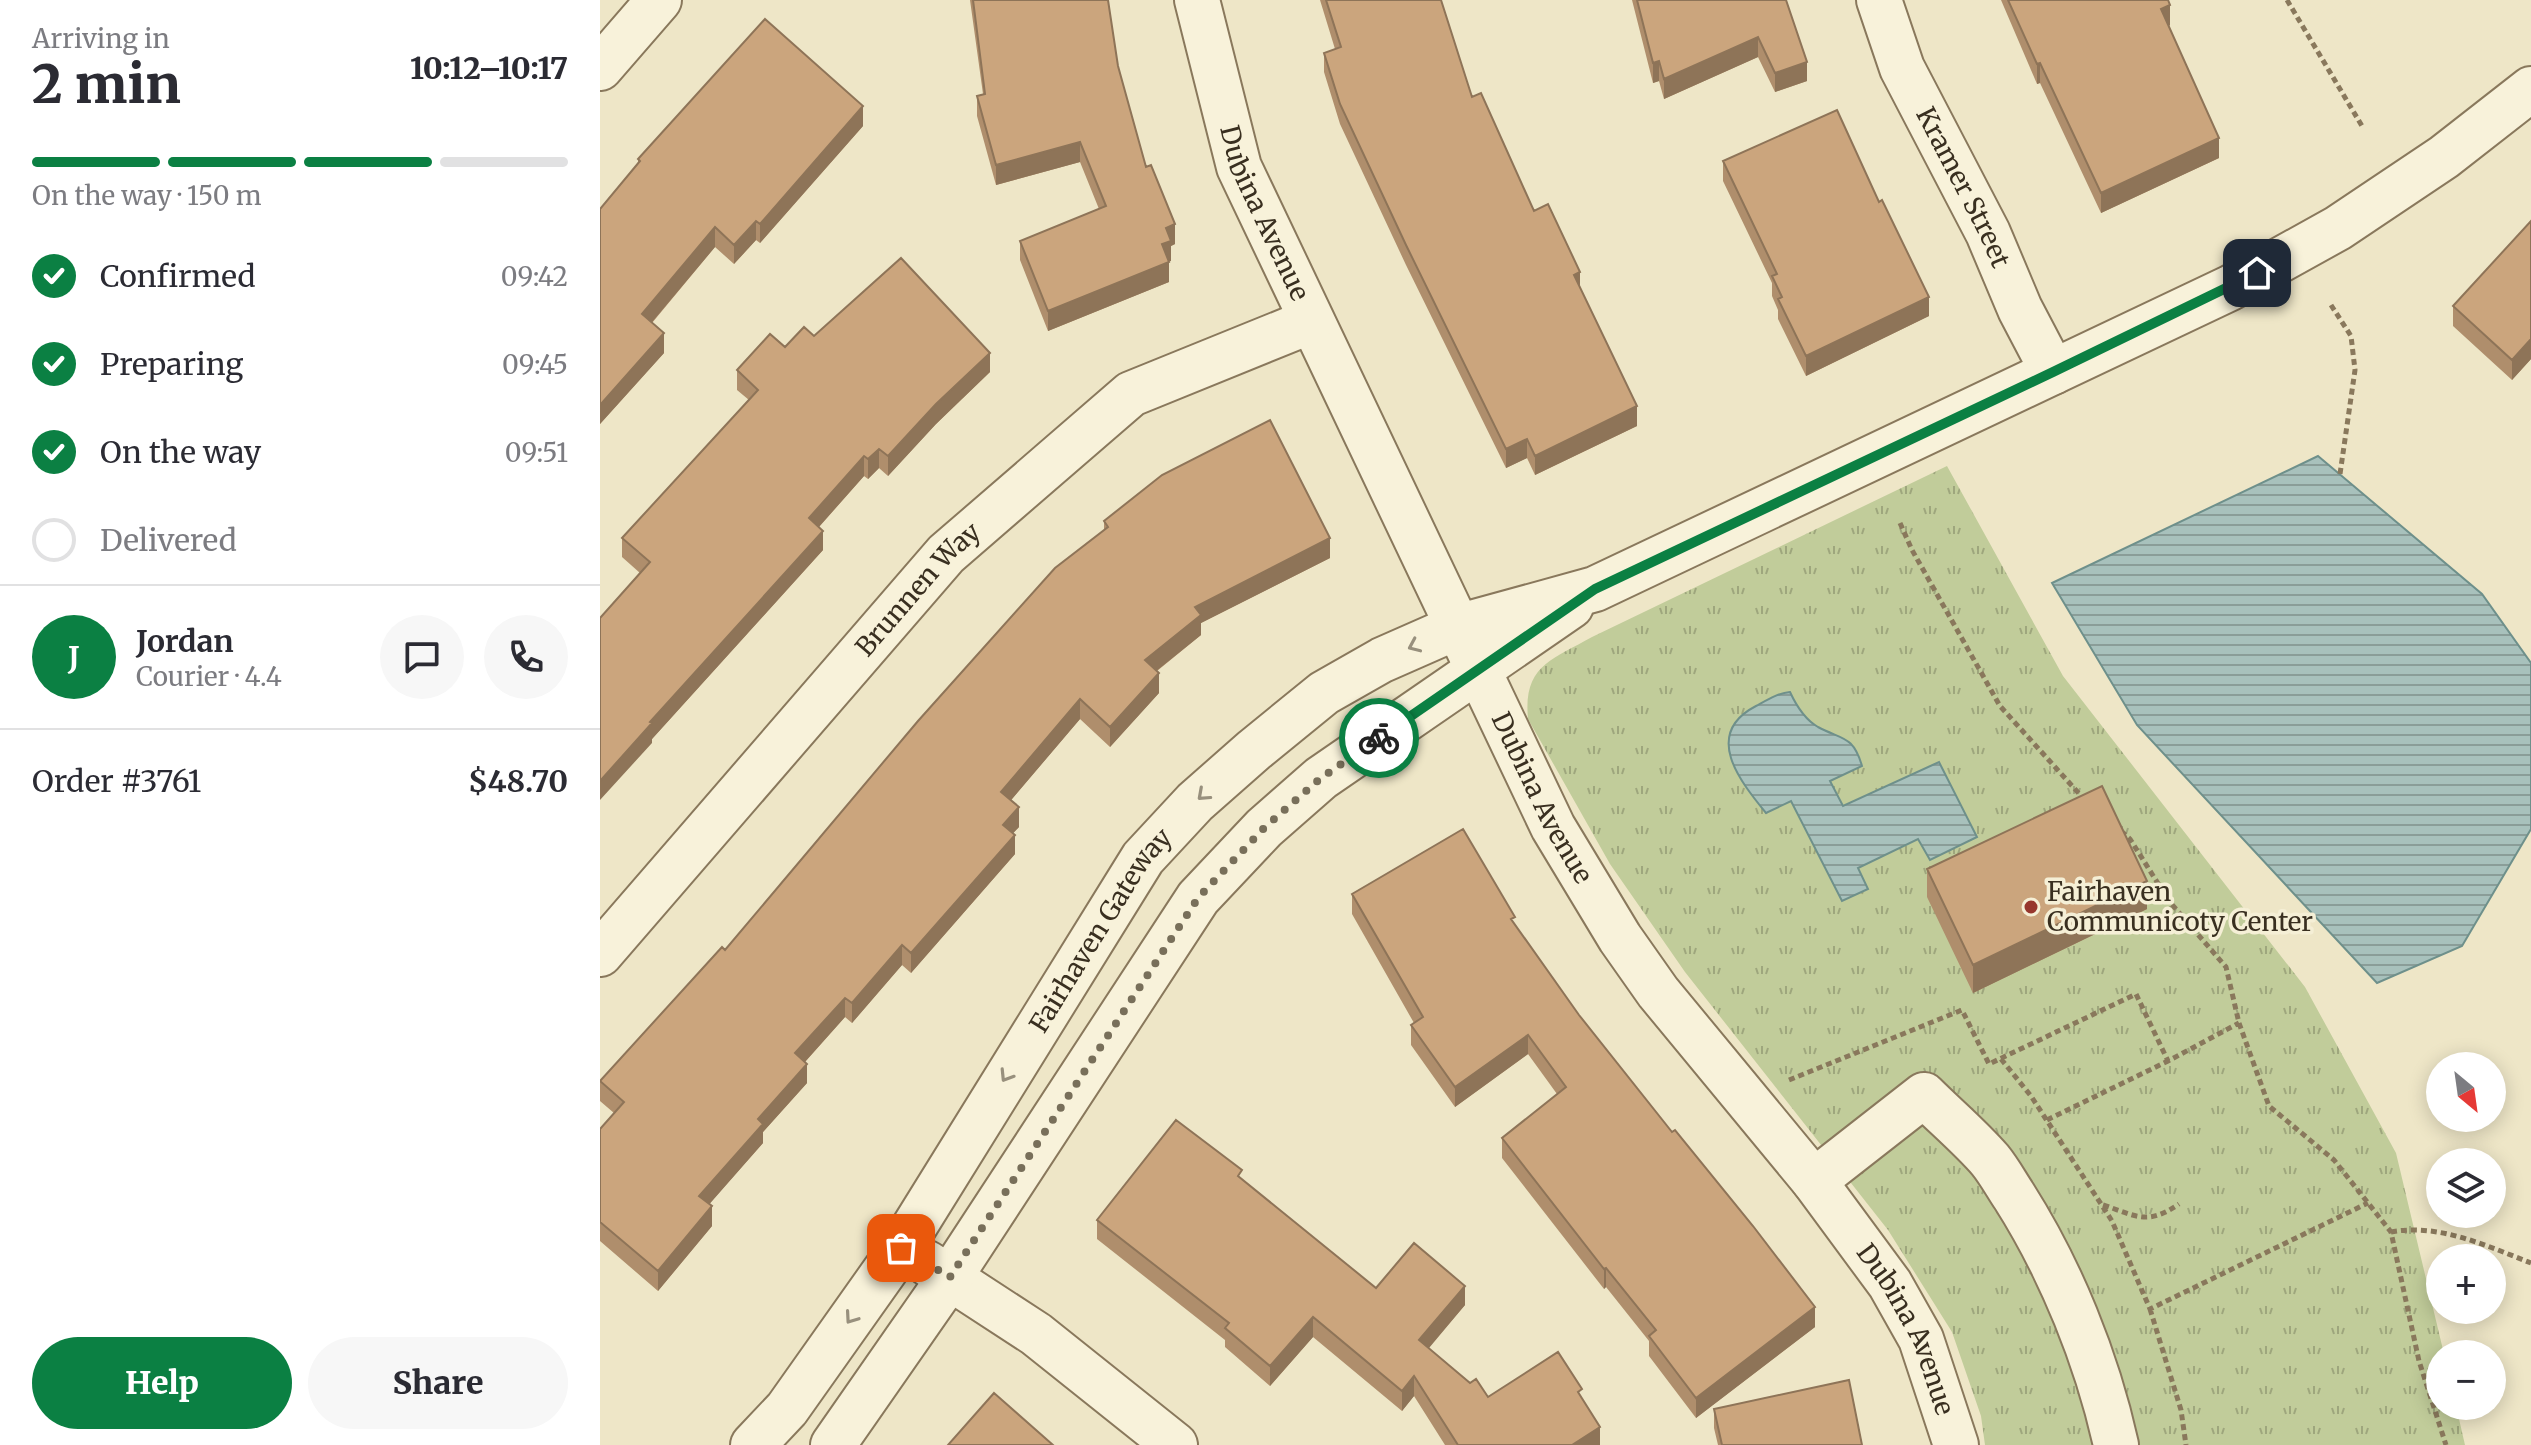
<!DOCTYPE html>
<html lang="en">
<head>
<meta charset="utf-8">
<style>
  body { margin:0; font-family:Merriweather,serif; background:#f7f7f7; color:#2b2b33; height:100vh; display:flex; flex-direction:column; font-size:30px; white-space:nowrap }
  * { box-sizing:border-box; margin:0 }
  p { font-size:26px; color:#7c7c81 }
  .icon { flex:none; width:44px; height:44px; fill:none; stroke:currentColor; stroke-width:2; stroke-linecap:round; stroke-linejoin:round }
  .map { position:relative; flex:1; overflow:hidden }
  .sheet { display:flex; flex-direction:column; background:#fff; width:600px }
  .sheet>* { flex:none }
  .needle { width:52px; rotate:151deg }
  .buttons { position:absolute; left:1826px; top:1052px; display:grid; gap:16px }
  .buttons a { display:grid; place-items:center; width:80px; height:80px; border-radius:50%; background:#fff; box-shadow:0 4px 20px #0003; font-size:40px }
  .pin { position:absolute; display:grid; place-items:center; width:68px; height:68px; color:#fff; margin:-34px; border-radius:16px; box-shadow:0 4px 12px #0006 }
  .courier { position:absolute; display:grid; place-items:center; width:80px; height:80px; margin:-40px; border:6px solid #0b8043; border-radius:50%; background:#fff; color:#222; box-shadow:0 2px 10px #0007 }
  .headline em { font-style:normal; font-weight:800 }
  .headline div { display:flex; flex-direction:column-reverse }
  .headline { display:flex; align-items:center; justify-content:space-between; height:136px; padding:0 32px }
  h1 { font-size:52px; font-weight:800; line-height:60px }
  .bar { display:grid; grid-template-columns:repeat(4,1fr); gap:12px 8px; align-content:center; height:96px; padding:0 32px }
  .bar i { height:10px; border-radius:6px; background:#e1e1e2 }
  .bar .active { background:#0b8043 }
  .bar p { grid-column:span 4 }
  .line { display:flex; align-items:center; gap:20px; padding:0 32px; border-top:2px solid #e1e1e2 }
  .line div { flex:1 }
  .round { display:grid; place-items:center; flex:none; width:84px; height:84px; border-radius:42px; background:#f7f7f7 }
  ol { padding:0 32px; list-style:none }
  li { display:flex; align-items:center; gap:24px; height:88px }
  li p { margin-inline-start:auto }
  li .icon { padding:8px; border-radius:50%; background:#0b8043; color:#fff; stroke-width:4 }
  li:last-child { color:#7c7c81 }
  li i { width:44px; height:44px; border:4px solid #e1e1e2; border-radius:50% }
  .primary-button { display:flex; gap:16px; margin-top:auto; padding:16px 32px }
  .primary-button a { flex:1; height:92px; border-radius:48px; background:#0b8043; color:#fff; font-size:32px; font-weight:800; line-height:92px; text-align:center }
  .primary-button a+a { background:#f7f7f7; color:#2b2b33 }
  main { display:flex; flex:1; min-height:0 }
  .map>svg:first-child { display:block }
  .park { fill:url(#park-tufts) }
  .water { fill:url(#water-rules); stroke:#6e908b; stroke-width:2 }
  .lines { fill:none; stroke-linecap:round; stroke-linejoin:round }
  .minor-casing { stroke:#89785c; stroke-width:48 }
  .path { stroke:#89785c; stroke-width:5; stroke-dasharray:6 4; stroke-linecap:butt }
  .minor { stroke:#f8f2da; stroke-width:44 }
  .wall { fill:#af8e6c }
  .shaded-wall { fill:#8e7458 }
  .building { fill:#cba57d; stroke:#8e7458; stroke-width:2 }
  .oneway { stroke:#98907d }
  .done { stroke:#786f5a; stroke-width:8; stroke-dasharray:0 14.4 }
  .route { stroke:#0b8043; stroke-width:10 }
  .poi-dot { fill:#97372d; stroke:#f5efd6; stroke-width:3 }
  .labels { text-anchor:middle; stroke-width:7; stroke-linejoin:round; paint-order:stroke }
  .street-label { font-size:26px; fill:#392f20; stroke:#f5efd6 }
  .poi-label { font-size:26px; fill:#392f20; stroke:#f5efd6; text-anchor:start }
</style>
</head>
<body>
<main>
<section class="sheet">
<div class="headline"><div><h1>2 min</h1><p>Arriving in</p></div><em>10:12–10:17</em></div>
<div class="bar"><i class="active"></i><i class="active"></i><i class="active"></i><i></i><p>On the way · 150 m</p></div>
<ol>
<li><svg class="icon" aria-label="check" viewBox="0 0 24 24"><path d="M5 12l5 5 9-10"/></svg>Confirmed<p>09:42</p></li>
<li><svg class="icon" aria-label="check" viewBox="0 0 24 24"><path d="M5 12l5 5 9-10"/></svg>Preparing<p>09:45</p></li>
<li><svg class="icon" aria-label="check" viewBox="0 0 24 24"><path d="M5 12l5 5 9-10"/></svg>On the way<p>09:51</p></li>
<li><i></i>Delivered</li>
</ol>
<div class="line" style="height:144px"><b class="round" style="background:#0b8043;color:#fff">J</b><div><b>Jordan</b><p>Courier · 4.4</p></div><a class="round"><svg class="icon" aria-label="chat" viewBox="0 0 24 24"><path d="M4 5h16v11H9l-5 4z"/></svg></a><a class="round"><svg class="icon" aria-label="phone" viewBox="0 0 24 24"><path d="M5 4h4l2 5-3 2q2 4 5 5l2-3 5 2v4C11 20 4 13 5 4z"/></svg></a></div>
<div class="line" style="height:104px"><div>Order #3761</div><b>$48.70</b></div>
<div class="primary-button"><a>Help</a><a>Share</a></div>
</section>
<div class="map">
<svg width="1931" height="1445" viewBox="0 0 1931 1445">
  <defs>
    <pattern id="park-tufts" width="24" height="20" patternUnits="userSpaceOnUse" patternTransform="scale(2)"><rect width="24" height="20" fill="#c1cc9a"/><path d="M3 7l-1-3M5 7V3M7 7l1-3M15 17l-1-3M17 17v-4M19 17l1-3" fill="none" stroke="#9ea67d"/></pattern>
    <pattern id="water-rules" width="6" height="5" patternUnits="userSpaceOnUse" patternTransform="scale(2)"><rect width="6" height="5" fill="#a8c1bc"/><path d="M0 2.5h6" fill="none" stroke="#8a9d98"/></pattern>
  </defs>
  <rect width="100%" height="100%" fill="#eee6c7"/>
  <!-- park -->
  <path class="park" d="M1347,466L1463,676L1705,987L1796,1153L1844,1354H1840V1406H1856L1865,1445H1385L1381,1416L1352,1332L1288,1230L1085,972L1010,864L928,719C923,666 951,660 992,637Z"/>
  <!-- water -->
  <path class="water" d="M1718,456L1882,594L1931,663V829L1862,946L1777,983L1537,725L1452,583Z
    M1190,692C1196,705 1204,719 1218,727C1242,740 1253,735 1262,766L1230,781L1243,806L1339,762L1377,837L1330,860L1318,839L1258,868L1268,889L1242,901L1191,801L1166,813C1140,781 1102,734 1156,706C1167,700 1178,693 1190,692Z"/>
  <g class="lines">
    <!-- minor casing -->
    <g class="minor-casing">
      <g id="minor">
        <path id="s1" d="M597,0L639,167L953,827L1020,938L1058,992L1214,1181L1290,1284L1321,1339L1356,1445"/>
        <path id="s2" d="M1279,0L1302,68L1388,233L1420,309L1453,372"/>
        <path d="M0,68L59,0"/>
        <path id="s3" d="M0,954L346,554L531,394L711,321"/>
        <path d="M1214,1181L1324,1095C1346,1117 1370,1137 1390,1160C1399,1171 1406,1184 1414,1196C1461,1270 1497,1359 1516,1445"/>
        <path d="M327,1263L436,1334L575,1445"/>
        <path id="s4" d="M153,1445L187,1409L301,1248L543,858L595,802L654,750L724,693L782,660L857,627L995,589L1630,288L1738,228L1844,157L1931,89"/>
        <path d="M233,1445L350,1277L598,898L664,828L721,778L971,606"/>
      </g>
    </g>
    <!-- path -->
    <path class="path" d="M1687,0L1762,126
      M1731,305L1751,336L1755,370L1740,474
      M1300,523L1312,550L1400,706L1483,798
      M1521,831L1530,839L1569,901L1626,967L1639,1023L1669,1106L1734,1160L1791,1232L1819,1361L1846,1445
      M1401,1059L1431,1096L1512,1221L1550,1309L1768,1203
      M1189,1080L1362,1010L1389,1064L1536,994L1568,1061L1639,1023
      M1447,1120L1568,1061
      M1503,1205C1537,1216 1547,1226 1579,1204
      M1791,1232C1839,1223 1887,1246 1931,1263
      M1550,1309L1581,1410L1586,1445"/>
    <!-- minor -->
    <use href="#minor" class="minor"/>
  </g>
  <!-- wall -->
  <path class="wall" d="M370,0H508L518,66L546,167L575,244L571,246V261H569V282L448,331L420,260V241L499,209L480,162L396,185L377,116V96L383,94Z
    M720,0H841L872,97L934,211L980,288L1037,426L935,475L927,458L906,468L806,265L740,124L724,72V53L735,49Z
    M1032,0H1186L1207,81L1175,92L1158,57L1064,99L1059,81L1053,83Z
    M1401,0H1568L1570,25L1569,26L1619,158L1501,213L1440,83L1437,84Z
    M263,126L160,243L156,240L134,264L115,247L52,323L64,353L0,424V209L38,164V159Z
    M1123,161L1329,316L1206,376L1178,319V310L1172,296V283L1123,181Z
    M1931,221V359L1912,380L1853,326V306Z
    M214,336L390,372L336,424L288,476L279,468L268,479L264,476L219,527L223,550L52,739V743L40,573L22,557V538L149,400L137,390V370L185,347Z
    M504,521L730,558L601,623V635L557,671L559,693L510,747L480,719L411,800L419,827L413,833L415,854L311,973L302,965L252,1023L245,1017L205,1062L207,1083L163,1132V1143L109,1204L112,1226L58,1291L0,1241V1129L14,1113L0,1101V1081L125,950L504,530Z
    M1327,869L1547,909L1373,993L1327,897Z
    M752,894L915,925L979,1015L1215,1327L1096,1418L1049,1356V1341L1006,1287L1004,1289L902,1158V1138L957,1094L928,1054L855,1107L811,1045V1025L814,1023L752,914Z
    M642,1180L776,1288L865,1305L828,1348L888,1397L982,1399L1000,1445H845L814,1396L802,1411L713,1337L670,1386L625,1347V1340L497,1239V1220Z
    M1114,1409L1262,1445H1118L1114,1428Z"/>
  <!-- shaded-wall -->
  <path class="shaded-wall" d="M1570,5V25L1561,29V9Z
    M1158,37V57L1064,99V79Z
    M1059,61V81L1053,83V63Z
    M1207,62V81L1175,92V73Z
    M1440,63V83L1437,84V64Z
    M263,106V126L160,243V224Z
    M1619,138V158L1501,213V193Z
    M480,142V162L396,185V165Z
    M156,221V240L134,264V245Z
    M575,224V244L571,246V261L562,264V244L566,228Z
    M115,227V247L42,334V314Z
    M569,262V282L448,331V311Z
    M980,272V291L974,275Z
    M1329,297V316L1206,376V356Z
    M64,333V353L0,424V405Z
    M1931,339V359L1912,380V360Z
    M390,353V372L336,424L288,476V456L336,404Z
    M1037,406V426L935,475V456Z
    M927,439V458L906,468V449Z
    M279,449V468L268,479V459Z
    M264,456V476L209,538V518Z
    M223,531V550L52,739V743L0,800V781L50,722Z
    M730,538V558L601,623V635L545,680V660L595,607Z
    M559,673V693L510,747V727Z
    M480,699V719L401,812V792Z
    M419,807V827L403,844V825Z
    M415,835V854L311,973V953Z
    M1547,881V909L1373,993V965Z
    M302,945V965L252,1023V1003Z
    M245,998V1017L195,1073V1053Z
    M928,1035V1054L855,1107V1087Z
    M207,1064V1083L163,1132V1143L99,1216V1196L158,1119Z
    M112,1206V1226L58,1291V1271Z
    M1006,1268V1287L1004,1289V1269Z
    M865,1286V1305L819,1360V1340Z
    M1215,1307V1327L1096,1418V1398Z
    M713,1317V1337L670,1386V1366Z
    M814,1376V1396L802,1411V1391Z
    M1000,1427V1445H972Z"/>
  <!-- building -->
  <path class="building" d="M373,0H508L518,66L546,167L551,165L575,224L566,228L571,241L562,244L569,262L448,311L420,241L506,206L480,142L396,165L377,96L385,94Z
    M726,0H841L872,97L881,93L934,211L948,204L980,272L974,275L1037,406L935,456L927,439L906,449L806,245L740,104L724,53L741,47Z
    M1037,0H1186L1207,62L1175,73L1158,37L1064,79L1059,61L1053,63Z
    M1408,0H1568L1570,5L1561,9L1619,138L1501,193L1440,63L1437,64Z
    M165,19L263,106L160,224L156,221L134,245L115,227L42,314L64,333L0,405V209L40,161L38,159Z
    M1237,110L1279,202L1282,200L1329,297L1206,356L1178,299L1182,297L1172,276L1177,274L1123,161Z
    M1931,221V339L1912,360L1853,306Z
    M301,258L390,353L336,404L288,456L279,449L268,459L264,456L209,518L223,531L50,722L52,723L0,781V618L50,562L22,538L158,390L137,370L170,334L185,347L204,327L214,336Z
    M670,420L730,538L595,607L601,615L545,660L559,673L510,727L480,699L401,792L419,807L403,825L415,835L311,953L302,945L252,1003L245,998L195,1053L207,1064L158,1119L163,1124L99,1196L112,1206L58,1271L0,1222V1129L24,1102L0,1081L122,947L125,950L318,721L455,568L508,527L504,521L562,475Z
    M1502,786L1547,881L1373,965L1327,869Z
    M863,829L915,917L911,919L979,1015L1072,1132L1075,1130L1153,1226L1215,1307L1096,1398L1049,1336L1056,1330L1006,1268L1004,1269L902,1138L966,1087L928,1035L855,1087L811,1025L823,1017L752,894Z
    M576,1120L642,1170L638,1176L776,1288L814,1243L865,1286L819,1340L870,1383L876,1379L888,1397L958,1352L982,1389L978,1392L1000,1427L972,1445H858L814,1376L802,1391L713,1317L670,1366L625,1328L629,1323L497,1220Z
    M1249,1380L1262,1445H1122L1114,1409Z
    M394,1393L453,1445H348Z"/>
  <!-- one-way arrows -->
  <defs><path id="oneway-chevron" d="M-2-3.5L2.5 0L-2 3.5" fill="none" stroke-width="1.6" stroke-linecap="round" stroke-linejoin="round" transform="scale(2)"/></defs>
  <g class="oneway">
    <use href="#oneway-chevron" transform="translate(814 646) rotate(156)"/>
    <use href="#oneway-chevron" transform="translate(603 795) rotate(138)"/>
    <use href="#oneway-chevron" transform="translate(406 1076) rotate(122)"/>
    <use href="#oneway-chevron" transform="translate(251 1318) rotate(125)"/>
  </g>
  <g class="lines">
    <!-- done -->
    <path class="done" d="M301,1248L350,1277L598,898L664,828L721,778L779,738"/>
    <!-- route -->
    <path class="route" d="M779,738L995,589L1453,372L1657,273"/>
  </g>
  <!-- markers -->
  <circle class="poi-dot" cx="1431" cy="907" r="8"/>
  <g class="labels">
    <!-- street labels -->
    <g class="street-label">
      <text dy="9" stroke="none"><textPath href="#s2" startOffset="206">Kramer Street</textPath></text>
      <text dy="9" stroke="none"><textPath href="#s1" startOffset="224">Dubina Avenue</textPath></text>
      <text dy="9" stroke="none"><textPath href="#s3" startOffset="484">Brunnen Way</textPath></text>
      <text dy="9" stroke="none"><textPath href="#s1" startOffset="872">Dubina Avenue</textPath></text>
      <text dy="9" stroke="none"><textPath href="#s4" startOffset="622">Fairhaven Gateway</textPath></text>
      <text dy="9" stroke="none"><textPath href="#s1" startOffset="1520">Dubina Avenue</textPath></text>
    </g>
    <!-- poi labels -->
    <g class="poi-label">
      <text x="1447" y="901">Fairhaven<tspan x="1447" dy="30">Communicoty Center</tspan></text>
    </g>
  </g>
</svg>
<div class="buttons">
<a><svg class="needle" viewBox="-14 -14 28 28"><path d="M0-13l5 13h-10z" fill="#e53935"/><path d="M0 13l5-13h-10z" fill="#7c7c81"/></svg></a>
<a><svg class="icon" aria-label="layers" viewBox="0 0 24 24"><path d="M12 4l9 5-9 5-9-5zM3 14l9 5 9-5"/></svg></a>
<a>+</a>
<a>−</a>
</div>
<div class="pin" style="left:301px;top:1248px;background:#ea580c"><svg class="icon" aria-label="bag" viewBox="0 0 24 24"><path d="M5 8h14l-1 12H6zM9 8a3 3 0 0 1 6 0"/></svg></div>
<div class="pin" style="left:1657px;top:273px;background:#1f2937"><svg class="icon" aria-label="home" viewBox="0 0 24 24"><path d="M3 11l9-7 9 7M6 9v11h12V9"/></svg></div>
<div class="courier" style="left:779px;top:738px"><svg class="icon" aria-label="bike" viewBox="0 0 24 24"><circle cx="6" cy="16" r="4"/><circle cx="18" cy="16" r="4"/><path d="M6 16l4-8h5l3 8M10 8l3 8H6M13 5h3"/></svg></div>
</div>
</main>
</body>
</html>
